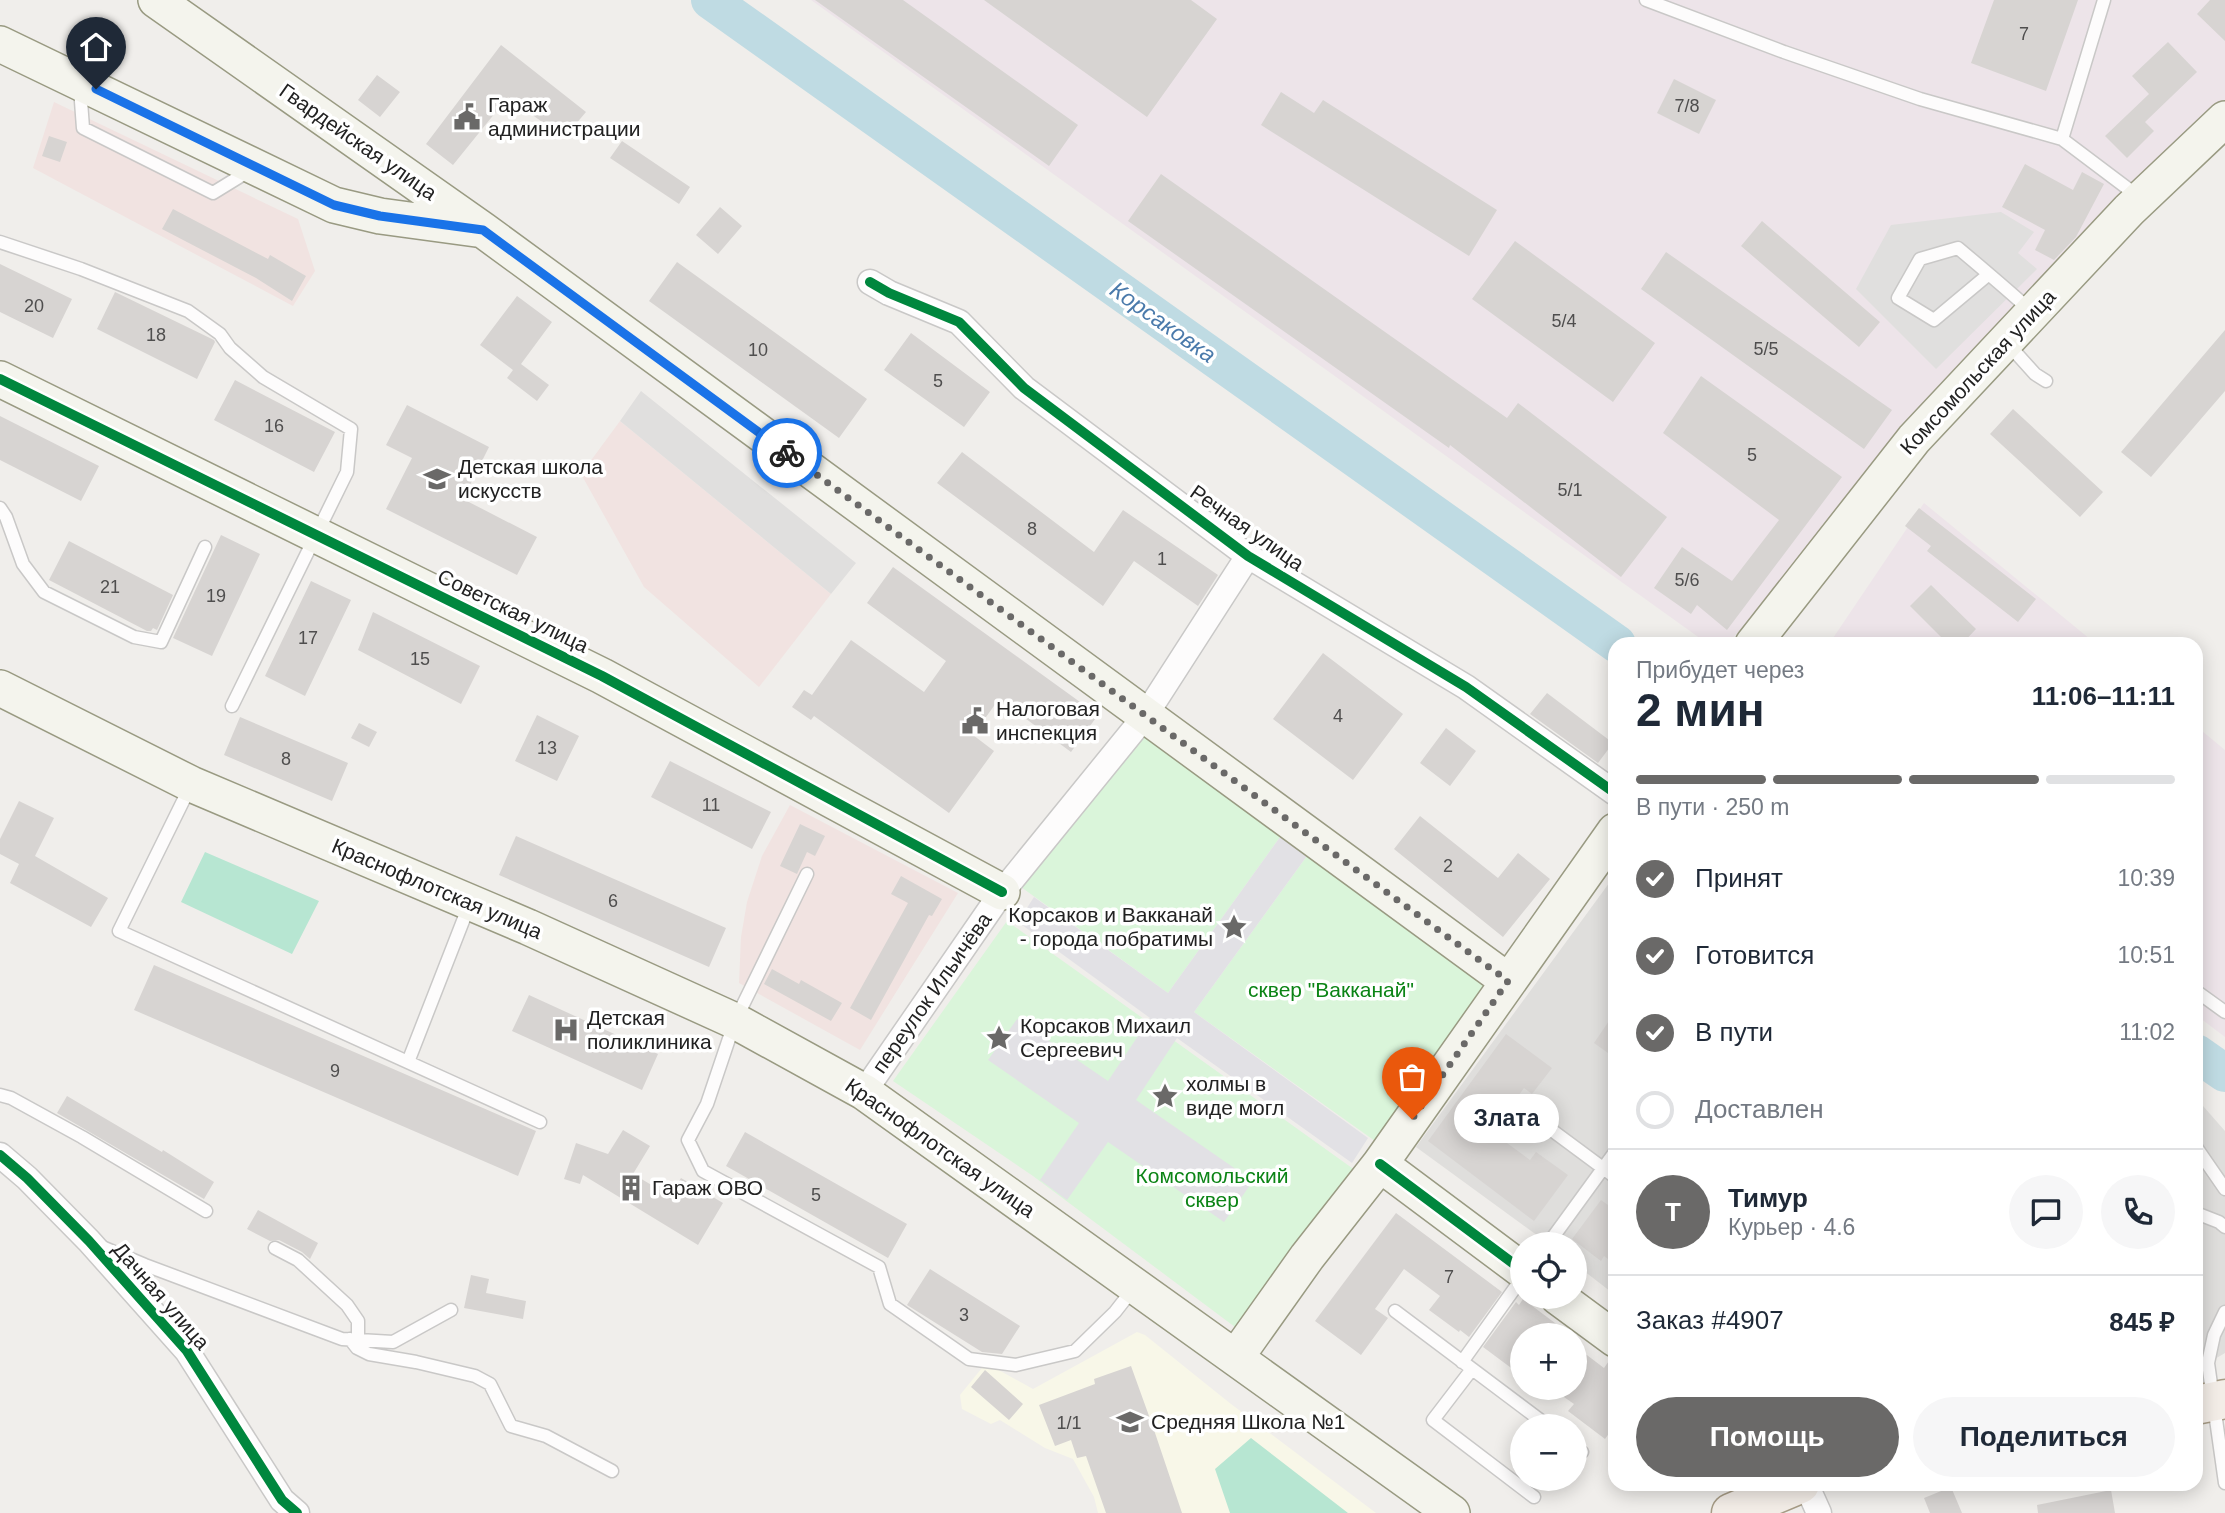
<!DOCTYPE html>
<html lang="ru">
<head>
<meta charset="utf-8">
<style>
  body { margin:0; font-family:Helvetica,sans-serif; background:#f6f6f7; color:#1f2937; height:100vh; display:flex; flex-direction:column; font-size:26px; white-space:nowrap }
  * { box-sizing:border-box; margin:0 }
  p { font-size:23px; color:#747a83 }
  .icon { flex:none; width:38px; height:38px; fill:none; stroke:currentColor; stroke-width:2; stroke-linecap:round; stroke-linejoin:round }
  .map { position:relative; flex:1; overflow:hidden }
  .drawer { position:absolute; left:1608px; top:637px; width:595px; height:854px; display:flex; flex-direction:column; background:#fff; border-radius:21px; box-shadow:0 4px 18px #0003 }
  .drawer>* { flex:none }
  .fabs { position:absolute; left:1510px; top:1232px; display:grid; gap:14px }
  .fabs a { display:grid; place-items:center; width:77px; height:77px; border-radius:50%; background:#fff; box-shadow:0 4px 18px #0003; font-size:35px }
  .pin { position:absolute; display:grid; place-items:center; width:60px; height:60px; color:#fff; margin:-72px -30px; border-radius:50% 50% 50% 0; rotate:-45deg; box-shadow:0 0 7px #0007 }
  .pin .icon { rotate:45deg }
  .courier { position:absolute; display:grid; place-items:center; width:70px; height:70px; margin:-35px; border:5px solid #1a73e8; border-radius:50%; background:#fff; color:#222; box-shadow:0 2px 9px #0007 }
  .bubble { position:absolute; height:49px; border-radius:24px; background:#fff; box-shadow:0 4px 18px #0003; font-size:23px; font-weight:700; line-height:49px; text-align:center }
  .summary em { font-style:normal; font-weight:700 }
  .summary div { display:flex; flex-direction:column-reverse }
  .summary { display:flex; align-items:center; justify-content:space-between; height:119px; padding:0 28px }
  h1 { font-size:46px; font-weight:700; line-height:52px }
  .bar { display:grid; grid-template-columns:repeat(4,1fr); gap:10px 7px; align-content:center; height:84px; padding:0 28px }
  .bar i { height:9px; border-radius:5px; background:#e0e1e3 }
  .bar .selected { background:#6a6968 }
  .bar p { grid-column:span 4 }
  .line { display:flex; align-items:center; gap:18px; padding:0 28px; border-top:2px solid #e0e1e3 }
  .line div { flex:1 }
  .round { display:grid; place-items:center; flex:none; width:74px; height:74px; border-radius:37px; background:#f6f6f7 }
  ol { padding:0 28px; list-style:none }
  li { display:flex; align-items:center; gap:21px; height:77px }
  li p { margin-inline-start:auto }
  li .icon { padding:7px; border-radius:50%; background:#6a6968; color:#fff; stroke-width:4 }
  li:last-child { color:#747a83 }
  li i { width:38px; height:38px; border:4px solid #e0e1e3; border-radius:50% }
  .action { display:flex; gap:14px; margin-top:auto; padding:14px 28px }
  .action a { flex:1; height:80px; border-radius:42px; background:#6a6968; color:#fff; font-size:28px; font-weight:700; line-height:80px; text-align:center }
  .action a+a { background:#f6f6f7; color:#1f2937 }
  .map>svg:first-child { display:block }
  .residential { fill:#dfdedc }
  .commercial { fill:#f1e3e1 }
  .industrial { fill:#ede4e9 }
  .education { fill:#f8f7e8 }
  .park { fill:#daf5da }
  .pitch { fill:#b7e6d2 }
  .parking { fill:#e0dfde }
  .plaza { fill:#e2e1e5 }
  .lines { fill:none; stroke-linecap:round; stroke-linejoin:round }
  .river { stroke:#bfdbe3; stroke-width:38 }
  .building { fill:#d7d4d2 }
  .lane-casing { stroke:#c9c8c7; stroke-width:15 }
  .street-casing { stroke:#c9c8c7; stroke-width:27 }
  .secondary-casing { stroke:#999a82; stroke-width:38 }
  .primary-casing { stroke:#a79c86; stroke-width:41 }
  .lane { stroke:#fdfcfc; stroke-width:12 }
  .street { stroke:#fdfcfc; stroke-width:24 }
  .secondary { stroke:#f4f4ed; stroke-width:35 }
  .primary { stroke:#f3ede7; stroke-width:38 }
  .cycleway-casing { stroke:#fff; stroke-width:15 }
  .cycleway { stroke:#00873e; stroke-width:10 }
  .done { stroke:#6a6968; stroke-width:7; stroke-dasharray:0 12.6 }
  .route { stroke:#1a73e8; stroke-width:9 }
  .labels { text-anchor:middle; stroke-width:7; stroke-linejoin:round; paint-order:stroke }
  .number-label { font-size:18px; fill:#4f4e4e }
  .poi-label { font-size:21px; fill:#222; stroke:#fff; text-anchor:start }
  .street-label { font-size:21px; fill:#222; stroke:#fff }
  .park-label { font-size:21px; fill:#0c8416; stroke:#fff }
  .water-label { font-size:23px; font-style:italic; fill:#4a7aab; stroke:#fff }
</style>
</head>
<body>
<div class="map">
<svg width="2225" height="1513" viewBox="0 0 2225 1513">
  <rect width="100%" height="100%" fill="#f0eeeb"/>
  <!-- residential -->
  <path class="residential" d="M1615,875V1295L1575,1264V1244H1549L1416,1147Z
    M2196,1098L2225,1131V1353L2208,1363L2196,1365Z"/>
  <!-- commercial -->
  <path class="commercial" d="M54,102L298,219L315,271L293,306L33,168Z
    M620,421L831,594L759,687L644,587L581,474Z
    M790,805L958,893L860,1050L739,983L741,937L747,902L762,856Z"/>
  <!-- industrial -->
  <path class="industrial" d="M811,0H2225V124L2033,312L1727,644H1708Z
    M1924,503L2096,644H1829Z
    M2196,726L2225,750V1037L2196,1015Z"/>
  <!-- education -->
  <path class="education" d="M1137,1332L1145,1335L1231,1404L1376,1513H1098L1094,1497L1073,1459L1045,1448L1000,1420L991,1424L962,1409L960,1395L986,1363L1033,1389Z"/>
  <!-- park -->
  <path class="park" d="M1142,731L1283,833L1168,993L1021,887Z
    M1309,853L1491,986L1375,1141L1194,1012Z
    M1007,921L1359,1173L1243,1333L1033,1176L893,1081Z"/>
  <!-- pitch -->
  <path class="pitch" d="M205,852L319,901L292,954L181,902Z
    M1251,1438L1348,1513H1230L1215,1469Z"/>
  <!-- parking -->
  <path class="parking" d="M2001,212L2034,232L2018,253L2037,269L1936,369L1856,289L1891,225Z
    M641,391L856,563L831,594L620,421Z"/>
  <!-- plaza -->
  <path class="plaza" d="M1283,833L1309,853L1194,1012L1368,1138L1352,1163L1177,1038L1136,1100L1253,1181L1224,1222L1108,1142L1067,1200L1040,1180L1079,1123L988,1060L1017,1019L1108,1081L1150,1018L1018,922L1034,897L1168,993Z"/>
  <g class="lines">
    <!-- river -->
    <path class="river" d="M710,0L1617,644
      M2196,1053L2225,1073"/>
  </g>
  <!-- building -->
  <path class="building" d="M815,0H903L1078,125L1049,166Z
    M984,0H1191L1217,19L1147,117Z
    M1994,0H2078L2046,91L1971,63Z
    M2210,0H2225V41L2197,14Z
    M2168,42L2197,72L2145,122L2154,131L2127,158L2105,136L2149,94L2132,76Z
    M501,45L586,112L564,138L508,97L453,165L426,144Z
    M377,75L400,92L380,117L358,100Z
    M1674,79L1716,100L1699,134L1657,113Z
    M1281,92L1314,113L1323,100L1497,210L1469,256L1261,125Z
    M49,136L67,142L60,162L42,156Z
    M622,141L690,187L679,204L610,158Z
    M2025,164L2073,190L2082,172L2104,184L2076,237L2054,260L2035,250L2045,230L2002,207Z
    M1161,174L1507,418L1518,403L1667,517L1621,577L1450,445L1449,448L1128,221Z
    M720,207L742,226L718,254L696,235Z
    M173,209L268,259L270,255L306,276L292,301L256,278L162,229Z
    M1762,221L1880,322L1859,347L1741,246Z
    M1515,241L1655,343L1613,402L1472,299Z
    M1666,252L1892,410L1864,449L1641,289Z
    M677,262L867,399L839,438L649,301Z
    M0,264L72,299L53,338L0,312Z
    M115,292L214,340L215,342L197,379L97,329Z
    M517,296L552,322L521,364L549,385L537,401L507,378L513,370L480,345Z
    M2225,330V391L2151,477L2121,452Z
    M911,333L990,392L964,427L884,370Z
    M1701,376L1842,477L1727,630L1697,605L1691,614L1654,588L1682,547L1732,581L1779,520L1663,433Z
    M235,380L335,432L314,472L214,420Z
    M407,405L489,447L463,499L537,537L517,575L386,509L412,458L386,445Z
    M2013,409L2103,492L2080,517L1990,434Z
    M0,416L99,466L81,501L0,460Z
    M962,452L1094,552L1123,510L1218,575L1198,606L1134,561L1103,606L937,483Z
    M1919,508L2036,599L2018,622L1927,551L1931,546L1905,526Z
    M221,535L260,554L212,656L173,638Z
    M69,541L173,595L157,630L153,628L151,631H147L49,580Z
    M893,567L1098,715L1071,752L999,699L973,735L994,751L949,813L814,716L811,720L792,707L804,690L812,695L851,640L924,692L946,661L867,603Z
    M311,581L351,600L305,696L265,676Z
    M1931,585L1976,629L1962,644H1948L1910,606Z
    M373,612L480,666L461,704L358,650Z
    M1323,653L1403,714L1353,780L1273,719Z
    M1547,693L1613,743L1598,763L1530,714Z
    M537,715L579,736L557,781L515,761Z
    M240,717L348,763L332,801L224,755Z
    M359,723L377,732L369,747L351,738Z
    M1446,728L1476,751L1450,786L1420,763Z
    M670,761L771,812L752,849L651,797Z
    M19,801L54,818L35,856L108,898L91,927L10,883L19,864L0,854V839Z
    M1420,816L1498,878L1518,853L1550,879L1503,937L1394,849Z
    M800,824L825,836L815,856L807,852L797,874L780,866Z
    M516,836L726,928L709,967L499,875Z
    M901,876L942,899L932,916L929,915L871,1020L850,1008L908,903L891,894Z
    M154,965L536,1131L518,1176L134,1010Z
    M772,969L799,984L801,980L842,1003L831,1021L764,984Z
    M529,995L658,1054L642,1090L512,1031Z
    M1615,1012V1058L1594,1043Z
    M1506,1034L1552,1068L1532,1094L1524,1088L1492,1132L1530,1160L1536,1152L1568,1175L1534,1221L1428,1141Z
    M67,1096L162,1152L163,1150L214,1182L204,1199L57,1113Z
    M623,1130L650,1146L633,1174L670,1196L681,1178L723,1203L698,1245L583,1175L580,1184L564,1179L576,1143L608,1154Z
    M745,1132L907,1224L888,1258L726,1166Z
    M1601,1200L1615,1210V1264L1604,1256L1601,1261L1572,1239Z
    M258,1210L318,1243L310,1259L302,1252L279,1240L270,1241L247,1229Z
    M1396,1213L1502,1292L1469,1337L1460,1330L1459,1332L1429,1310L1440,1296L1404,1269L1375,1309L1388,1318L1361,1355L1315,1321Z
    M930,1269L1020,1326L1002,1354L982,1352L907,1305Z
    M471,1275L489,1279L486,1293L526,1301L523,1319L464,1308Z
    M1523,1299L1571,1335H1522V1376L1483,1347L1516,1302L1519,1305Z
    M1575,1346L1604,1368L1611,1358L1615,1359V1425L1605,1439L1568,1411L1574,1404L1551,1388H1575Z
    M1131,1366L1153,1427L1182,1513H1106L1086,1456L1077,1458L1071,1440L1055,1446L1039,1405L1095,1384L1094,1379Z
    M985,1370L1023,1404L1009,1420L971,1387Z
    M1951,1487L1962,1513H1930L1924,1498Z
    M2111,1490L2115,1513H2038L2037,1505Z"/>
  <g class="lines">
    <!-- lane casing -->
    <g class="lane-casing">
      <path id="lane" d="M1646,0L1784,52L1920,99L2062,139L2139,197
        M80,88L83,128L213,193L252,169
        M2062,139L2104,0
        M0,242L81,269L188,311L220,334L230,348L263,377L351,429L347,472L232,706
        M1989,274L1934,320L1898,298L1920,259L1958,248C1983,269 2008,290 2032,312
        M2008,344L2035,374L2046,381
        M0,508L6,517L23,564L44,592L134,637L161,642L205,547
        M190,787L119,931L540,1122
        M807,874L735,1021L707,1104L688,1140L703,1171L879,1267L890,1304L969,1359L1016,1365L1075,1351L1115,1312L1133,1289
        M2196,991L2225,1012
        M408,1062L470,903
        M0,1095L11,1098L82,1137L206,1211
        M1530,1114L1615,1177
        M2196,1147L2225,1189
        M2196,1213L2219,1222L2225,1227
        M1548,1244L1615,1152
        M102,1247L145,1265L342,1339L393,1342L451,1310
        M275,1248L298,1260L347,1305L358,1321V1341
        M1395,1311L1548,1426
        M2225,1312L2214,1335L2208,1363L2225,1483
        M350,1339L357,1348L369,1354L416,1362L475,1376L490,1384L511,1426L546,1436L612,1471
        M1462,1362L1522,1278
        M1472,1369L1433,1420L1534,1497
        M1575,1447L1582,1452"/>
    </g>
    <!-- street casing -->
    <g class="street-casing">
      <path id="street" d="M870,282L889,293L959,322L1024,388L1248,556L1466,687L1615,793
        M864,1092L1002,892L1145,716L1248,556
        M0,1155L27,1178L89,1241L187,1351L282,1500L297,1513
        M1806,1484L1819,1513"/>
    </g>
    <!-- secondary casing -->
    <g class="secondary-casing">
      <path id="secondary" d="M156,0L483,230L1508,981
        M0,44L334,205L380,216L476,229
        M0,379L602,676L1002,892
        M1753,644L1914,439L2129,210L2225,119
        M0,688L191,784L528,927L735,1021L864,1092L1452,1513
        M1380,1164L1522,1270
        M1558,1297L1615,1339
        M1236,1357L1307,1257L1380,1164L1615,831"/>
    </g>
    <!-- primary casing -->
    <g class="primary-casing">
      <path id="primary" d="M2196,1405L2225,1399
        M1731,1513L1800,1484"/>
    </g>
    <!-- lane -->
    <use href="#lane" class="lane"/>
    <!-- street -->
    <use href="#street" class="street"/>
    <!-- secondary -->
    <use href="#secondary" class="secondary"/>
    <!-- primary -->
    <use href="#primary" class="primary"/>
    <!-- cycleway casing -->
    <g class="cycleway-casing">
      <path id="cycleway" d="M870,282L889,293L959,322L1024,388L1248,556L1466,687L1615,793
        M0,379L602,676L1002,892
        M0,1155L27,1178L89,1241L187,1351L282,1500L297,1513
        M1380,1164L1522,1270"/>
    </g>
    <!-- cycleway -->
    <use href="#cycleway" class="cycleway"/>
  </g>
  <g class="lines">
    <!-- done -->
    <path class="done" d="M787,453L1508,981L1412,1119"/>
    <!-- route -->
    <path class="route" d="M96,89L334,205L380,216L483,230L787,453"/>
  </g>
  <!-- icons -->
  <defs>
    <g id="civic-bare" transform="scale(2.1)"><path d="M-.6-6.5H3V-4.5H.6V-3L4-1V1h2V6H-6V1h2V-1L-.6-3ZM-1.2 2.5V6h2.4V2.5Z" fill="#6a6968" stroke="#fff" stroke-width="2.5" paint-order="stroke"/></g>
    <g id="school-bare" transform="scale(2.1)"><path d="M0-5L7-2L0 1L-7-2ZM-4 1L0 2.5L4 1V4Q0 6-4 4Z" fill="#6a6968" stroke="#fff" stroke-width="2.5" paint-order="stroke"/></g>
    <g id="sight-bare" transform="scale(2.1)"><path d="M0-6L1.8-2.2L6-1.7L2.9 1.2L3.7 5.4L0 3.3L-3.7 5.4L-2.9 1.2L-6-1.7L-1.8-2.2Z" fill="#6a6968" stroke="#fff" stroke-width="2.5" paint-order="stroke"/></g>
    <g id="hospital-bare" transform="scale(2.1)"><path d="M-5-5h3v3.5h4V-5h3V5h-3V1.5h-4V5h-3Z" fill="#6a6968" stroke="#fff" stroke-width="2.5" paint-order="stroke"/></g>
    <g id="building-bare" transform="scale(2.1)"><path d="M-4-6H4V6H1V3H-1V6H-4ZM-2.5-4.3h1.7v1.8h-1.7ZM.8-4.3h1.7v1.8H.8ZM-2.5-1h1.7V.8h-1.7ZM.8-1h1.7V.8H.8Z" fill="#6a6968" stroke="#fff" stroke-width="2.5" paint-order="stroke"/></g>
  </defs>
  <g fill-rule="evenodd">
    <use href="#civic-bare" x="467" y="117"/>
    <use href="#school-bare" x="437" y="479"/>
    <use href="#civic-bare" x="975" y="721"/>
    <use href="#sight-bare" x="1234" y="927"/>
    <use href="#hospital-bare" x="566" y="1030"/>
    <use href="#sight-bare" x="999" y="1038"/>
    <use href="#sight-bare" x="1165" y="1096"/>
    <use href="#building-bare" x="631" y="1188"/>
    <use href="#school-bare" x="1130" y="1422"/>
  </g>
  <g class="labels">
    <!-- number labels -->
    <g class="number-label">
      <text x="2024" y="40">7</text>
      <text x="1687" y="112">7/8</text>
      <text x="34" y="312">20</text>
      <text x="1564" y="327">5/4</text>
      <text x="156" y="341">18</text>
      <text x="1766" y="355">5/5</text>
      <text x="758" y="356">10</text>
      <text x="938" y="387">5</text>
      <text x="274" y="432">16</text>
      <text x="1752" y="461">5</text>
      <text x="1570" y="496">5/1</text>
      <text x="1032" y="535">8</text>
      <text x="1162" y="565">1</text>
      <text x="1687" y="586">5/6</text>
      <text x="110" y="593">21</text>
      <text x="216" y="602">19</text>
      <text x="308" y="644">17</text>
      <text x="420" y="665">15</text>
      <text x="1338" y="722">4</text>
      <text x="547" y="754">13</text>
      <text x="286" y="765">8</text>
      <text x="711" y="811">11</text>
      <text x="1448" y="872">2</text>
      <text x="613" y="907">6</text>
      <text x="335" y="1077">9</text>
      <text x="816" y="1201">5</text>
      <text x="1449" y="1283">7</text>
      <text x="964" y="1321">3</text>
      <text x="1069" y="1429">1/1</text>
    </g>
    <!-- poi labels -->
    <g class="poi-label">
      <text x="488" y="112">Гараж<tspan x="488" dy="24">администрации</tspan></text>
      <text x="458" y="474">Детская школа<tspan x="458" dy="24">искусств</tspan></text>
      <text x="996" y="716">Налоговая<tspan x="996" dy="24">инспекция</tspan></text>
      <text x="1213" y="922" text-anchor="end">Корсаков и Вакканай<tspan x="1213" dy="24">- города побратимы</tspan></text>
      <text x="587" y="1025">Детская<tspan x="587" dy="24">поликлиника</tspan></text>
      <text x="1020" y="1033">Корсаков Михаил<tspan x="1020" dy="24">Сергеевич</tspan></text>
      <text x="1186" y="1091">холмы в<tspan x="1186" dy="24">виде могл</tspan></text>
      <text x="652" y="1195">Гараж ОВО</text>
      <text x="1151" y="1429">Средняя Школа №1</text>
    </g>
    <!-- street labels -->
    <g class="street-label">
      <text transform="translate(358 142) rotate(35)" y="7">Гвардейская улица</text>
      <text transform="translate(1978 372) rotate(-47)" y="7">Комсомольская улица</text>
      <text transform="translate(1247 528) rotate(35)" y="7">Речная улица</text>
      <text transform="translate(513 611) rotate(26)" y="7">Советская улица</text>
      <text transform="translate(437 889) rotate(23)" y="7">Краснофлотская улица</text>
      <text transform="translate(932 993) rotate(-55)" y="7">переулок Ильичёва</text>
      <text transform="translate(940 1148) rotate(35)" y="7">Краснофлотская улица</text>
      <text transform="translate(161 1296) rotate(49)" y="7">Дачная улица</text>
    </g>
    <!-- park labels -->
    <g class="park-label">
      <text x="1331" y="997">сквер "Вакканай"</text>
      <text x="1212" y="1183">Комсомольский<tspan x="1212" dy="24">сквер</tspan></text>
    </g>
    <!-- water labels -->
    <g class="water-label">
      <text transform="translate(1163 322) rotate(35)" y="8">Корсаковка</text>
    </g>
  </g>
</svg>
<div class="fabs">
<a><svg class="icon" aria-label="locate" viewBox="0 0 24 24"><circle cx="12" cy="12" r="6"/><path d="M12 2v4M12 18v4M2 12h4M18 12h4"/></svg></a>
<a>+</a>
<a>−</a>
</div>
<div class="pin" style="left:1412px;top:1119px;background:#ea580c"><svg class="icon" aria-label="bag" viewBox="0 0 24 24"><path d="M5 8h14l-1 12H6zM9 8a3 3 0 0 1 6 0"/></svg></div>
<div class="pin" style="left:96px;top:89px;background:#1f2937"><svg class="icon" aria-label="home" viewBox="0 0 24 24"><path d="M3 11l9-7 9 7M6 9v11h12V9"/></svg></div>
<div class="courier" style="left:787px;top:453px"><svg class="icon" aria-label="bike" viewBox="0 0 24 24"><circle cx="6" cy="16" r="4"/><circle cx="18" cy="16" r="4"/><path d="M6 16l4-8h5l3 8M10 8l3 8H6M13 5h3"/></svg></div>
<div class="bubble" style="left:1454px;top:1094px;width:105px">Злата</div>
<section class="drawer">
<div class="summary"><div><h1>2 мин</h1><p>Прибудет через</p></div><em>11:06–11:11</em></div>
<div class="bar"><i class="selected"></i><i class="selected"></i><i class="selected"></i><i></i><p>В пути · 250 m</p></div>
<ol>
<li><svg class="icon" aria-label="check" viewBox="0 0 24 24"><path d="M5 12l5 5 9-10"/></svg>Принят<p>10:39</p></li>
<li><svg class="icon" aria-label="check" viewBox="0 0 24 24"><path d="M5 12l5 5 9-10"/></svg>Готовится<p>10:51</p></li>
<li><svg class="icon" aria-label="check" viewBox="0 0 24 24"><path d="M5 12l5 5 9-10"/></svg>В пути<p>11:02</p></li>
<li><i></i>Доставлен</li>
</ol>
<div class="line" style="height:126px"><b class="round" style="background:#6a6968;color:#fff">Т</b><div><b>Тимур</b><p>Курьер · 4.6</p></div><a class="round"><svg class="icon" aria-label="chat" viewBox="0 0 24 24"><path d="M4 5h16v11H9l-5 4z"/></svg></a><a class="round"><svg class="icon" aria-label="phone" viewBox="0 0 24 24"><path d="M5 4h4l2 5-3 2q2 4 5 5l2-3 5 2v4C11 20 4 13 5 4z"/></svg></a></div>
<div class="line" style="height:91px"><div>Заказ #4907</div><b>845 ₽</b></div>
<div class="action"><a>Помощь</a><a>Поделиться</a></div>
</section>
</div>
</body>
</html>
